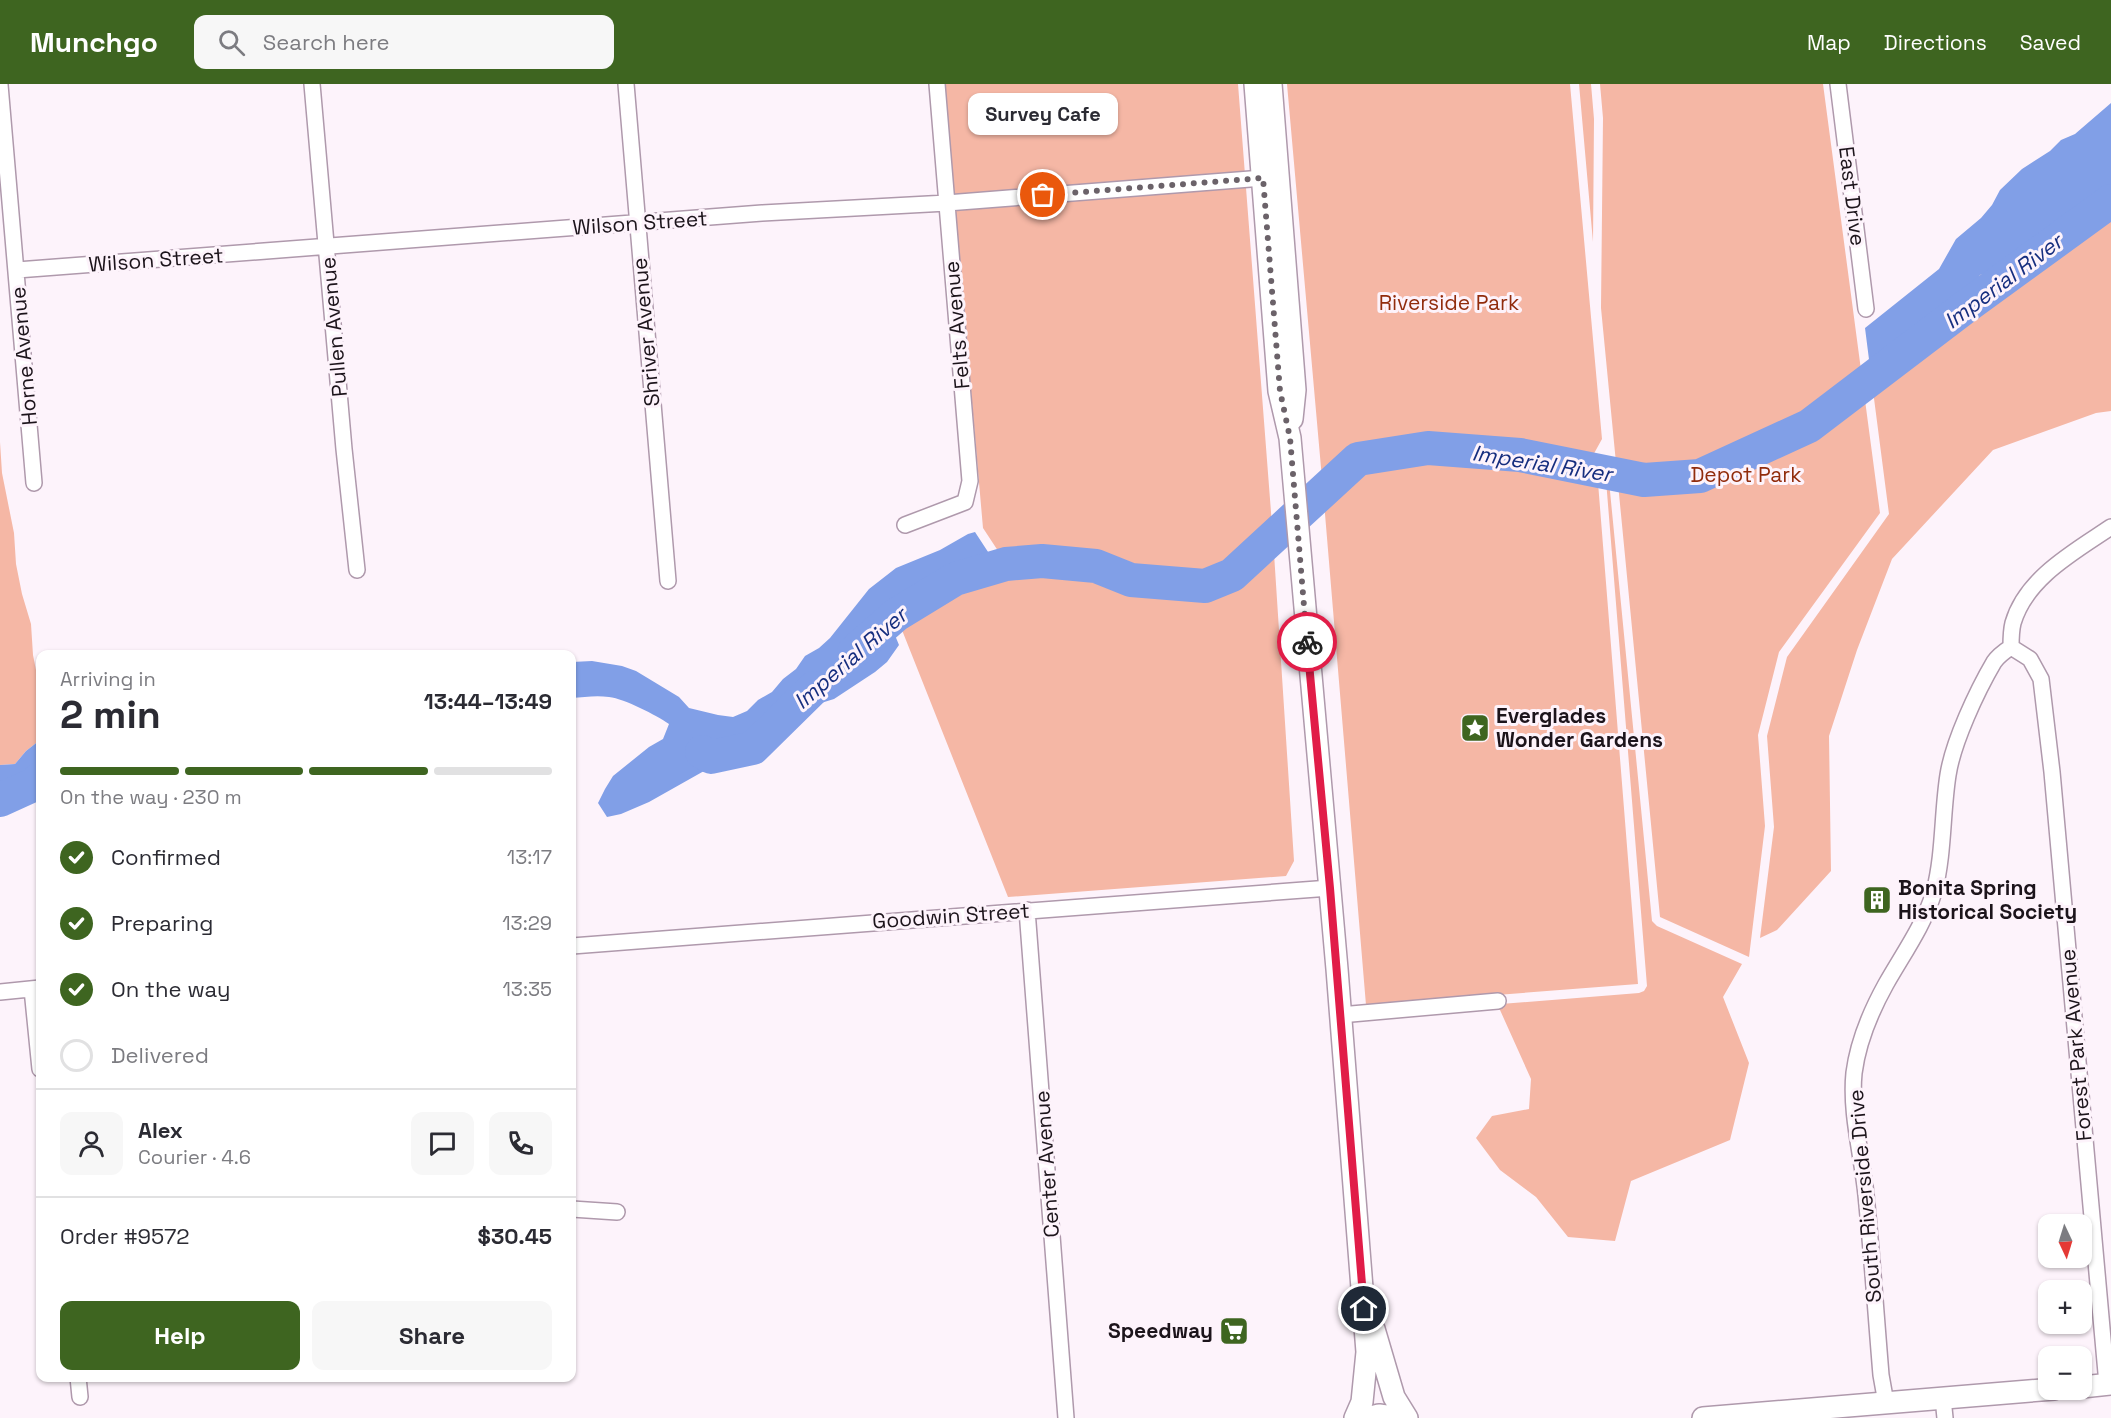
<!DOCTYPE html>
<html lang="en">
<head>
<meta charset="utf-8">
<style>
  body { margin:0; font-family:"Space Grotesk",sans-serif; background:#f7f7f7; color:#2b2b33; height:100vh; display:flex; flex-direction:column; font-size:22px; white-space:nowrap }
  * { box-sizing:border-box; margin:0 }
  p { font-size:20px; color:#7c7c81 }
  .icon { flex:none; width:33px; height:33px; fill:none; stroke:currentColor; stroke-width:2; stroke-linecap:round; stroke-linejoin:round }
  .map { position:relative; flex:1; overflow:hidden }
  .drawer { position:absolute; left:36px; top:566px; width:540px; height:732px; display:flex; flex-direction:column; background:#fff; border-radius:12px; box-shadow:0 2px 4px #0004 }
  .drawer>* { flex:none }
  .needle { width:39px; rotate:176deg }
  .controls { position:absolute; left:2038px; top:1130px; display:grid; gap:12px }
  .controls a { display:grid; place-items:center; width:54px; height:54px; border-radius:12px; background:#fff; box-shadow:0 2px 4px #0004; font-size:30px }
  .pin { position:absolute; display:grid; place-items:center; width:51px; height:51px; color:#fff; margin:-26px; border:3px solid #fff; border-radius:50%; box-shadow:0 2px 6px #0007 }
  .courier { position:absolute; display:grid; place-items:center; width:60px; height:60px; margin:-30px; border:4px solid #e11d48; border-radius:50%; background:#fff; color:#222; box-shadow:0 2px 8px #0007 }
  .bubble { position:absolute; height:42px; border-radius:12px; background:#fff; box-shadow:0 2px 4px #0004; font-size:20px; font-weight:600; line-height:42px; text-align:center }
  .summary em { font-style:normal; font-weight:600 }
  .summary div { display:flex; flex-direction:column-reverse }
  .summary { display:flex; align-items:center; justify-content:space-between; height:102px; padding:0 24px }
  h1 { font-size:39px; font-weight:600; line-height:45px }
  .bar { display:grid; grid-template-columns:repeat(4,1fr); gap:9px 6px; align-content:center; height:72px; padding:0 24px }
  .bar i { height:8px; border-radius:4px; background:#e1e1e2 }
  .bar .current { background:#3e6520 }
  .bar p { grid-column:span 4 }
  .line { display:flex; align-items:center; gap:15px; padding:0 24px; border-top:2px solid #e1e1e2 }
  .line div { flex:1 }
  .round { display:grid; place-items:center; flex:none; width:63px; height:63px; border-radius:12px; background:#f7f7f7 }
  ol { padding:0 24px; list-style:none }
  li { display:flex; align-items:center; gap:18px; height:66px }
  li p { margin-inline-start:auto }
  li .icon { padding:6px; border-radius:50%; background:#3e6520; color:#fff; stroke-width:4 }
  li:last-child { color:#7c7c81 }
  li i { width:33px; height:33px; border:3px solid #e1e1e2; border-radius:50% }
  .action { display:flex; gap:12px; margin-top:auto; padding:12px 24px }
  .action a { flex:1; height:69px; border-radius:12px; background:#3e6520; color:#fff; font-size:24px; font-weight:600; line-height:69px; text-align:center }
  .action a+a { background:#f7f7f7; color:#2b2b33 }
  header { display:flex; align-items:center; gap:36px; box-sizing:border-box; height:84px; padding:0 30px; background:#3e6520; color:#fff }
  header strong { font-size:28px }
  nav { display:flex; gap:33px; margin-inline-start:auto; font-size:21px }
  .search { width:420px; height:54px; background:#f7f7f7; display:flex; align-items:center; gap:15px; box-sizing:border-box; padding:0 21px; border-radius:12px; color:#7c7c81; font-size:22px }
  .map>svg:first-child { display:block }
  .green { fill:#f5b7a5 }
  .water { fill:#819fe7 }
  .lines { fill:none; stroke-linecap:round; stroke-linejoin:round }
  .river { stroke:#819fe7; stroke-width:34 }
  .street-casing { stroke:#af99ac; stroke-width:18 }
  .secondary-casing { stroke:#af99ac; stroke-width:24 }
  .street { stroke:#fff; stroke-width:15 }
  .secondary { stroke:#fff; stroke-width:21 }
  .done { stroke:#6b6269; stroke-width:6; stroke-dasharray:0 10.8 }
  .route { stroke:#e11d48; stroke-width:8 }
  .labels { text-anchor:middle; stroke-width:6; stroke-linejoin:round; paint-order:stroke }
  .street-label { font-size:21px; fill:#1c141b; stroke:#fdf3fb }
  .park-label { font-size:21px; fill:#912c0d; stroke:#fdf3fb }
  .poi-label { font-size:21px; font-weight:bold; fill:#1c141b; stroke:#fdf3fb; text-anchor:start }
  .water-label { font-size:22px; font-style:italic; fill:#162e7f; stroke:#fdf3fb }
</style>
</head>
<body>
<header>
<strong>Munchgo</strong>
<div class="search"><svg class="icon" aria-label="search" viewBox="0 0 24 24"><circle cx="10" cy="10" r="6"/><path d="M15 15l6 6"/></svg>Search here</div>
<nav><a>Map</a><a>Directions</a><a>Saved</a></nav>
</header>
<div class="map">
<svg width="2111" height="1334" viewBox="0 0 2111 1334">
  <rect width="100%" height="100%" fill="#fdf3fb"/>
  <!-- green -->
  <path class="green" d="M944,0H1238L1273,454L1294,777L1286,792L1008,813L896,531L955,495L1006,479L983,444Z
    M1287,0H1570L1602,355L1586,384L1597,386L1638,900L1366,921L1323,406Z
    M1579,0H1591L1594,35L1593,158Z
    M1600,0H1823L1880,429L1779,568L1758,651L1765,742L1749,873L1660,833L1601,224L1603,34Z
    M2111,136V327L2096,329L1993,366L1892,475L1857,566L1829,652L1831,787L1777,846L1760,854L1774,743L1767,652L1787,573L1889,430L1872,299L1887,282L1923,251L1936,242L1953,241L1967,233L1972,204L1980,191L2008,182L2030,159L2058,147L2091,145Z
    M0,358L2,389L14,449L16,480L22,510L31,540L33,571L40,606V656L26,667L15,680L0,681Z
    M1606,396L1609,397L1652,837L1657,842L1742,880L1723,913L1749,979L1730,1056L1631,1097L1615,1157L1568,1153L1536,1113L1500,1086L1476,1054L1492,1032L1529,1025L1531,995L1500,926L1488,921L1639,909L1644,907L1647,902Z"/>
  <!-- water -->
  <path class="water" d="M2111,19V136L2091,145L2058,147L2030,159L2008,182L1980,191L1972,204L1967,233L1953,241L1936,242L1923,251L1887,282L1872,299L1865,244L1939,185L1956,155L1981,134L1992,121L2000,106L2022,85L2050,67L2061,56L2075,50Z
    M975,448L992,474L950,486L889,524L887,532L899,561L887,578L875,588L834,615L792,628L779,636L734,678L720,686L704,687L649,718L621,730L607,733L598,719L605,705L613,692L649,663L663,655L669,640C656,631 625,615 609,613C597,611 584,613 572,614V578L592,577L622,582L636,587L679,613L689,624L718,631L733,633L747,627L758,616L772,608L783,595L796,585L805,572L819,564L830,554L869,505L896,484L940,466L968,450Z
    M40,656V707L7,709L0,712V681L15,680L26,667Z"/>
  <g class="lines">
    <!-- river -->
    <path class="river" d="M854,568L896,531L955,495L1006,480L1042,477L1096,482L1131,496L1205,502L1232,491L1358,375L1428,364L1520,371L1644,396L1700,392L1809,342L1964,224L2111,117
      M702,668L711,673L753,664L814,604
      M0,716L33,701L40,695"/>
    <!-- street casing -->
    <g class="street-casing">
      <path id="street" d="M312,0L344,365L357,486
        M626,0L668,497
        M1838,0L1866,225
        M0,1L34,399
        M17,186L762,129L947,119L1263,94
        M905,441L965,418L970,397L937,0
        M2011,563L2030,575L2041,595L2052,688L2107,1300
        M1027,826L1066,1334
        M572,862L1330,804
        M32,905L40,985
        M0,908L40,904
        M1340,931L1498,917
        M572,1125L617,1128
        M78,1293L80,1313
        M1943,1314L1945,1334
        M1886,1319L1881,1291C1876,1231 1872,1171 1866,1111C1862,1071 1850,1029 1854,989C1858,958 1871,927 1886,900C1903,870 1924,841 1934,808C1944,770 1942,729 1948,691C1953,658 1977,607 1994,578C1998,572 2005,567 2011,563C2011,555 2011,547 2013,539C2026,494 2074,468 2111,443"/>
    </g>
    <!-- secondary casing -->
    <g class="secondary-casing">
      <path id="secondary" d="M1255,0L1279,307L1290,354L1337,885L1367,1268L1362,1318L1355,1334
        M1271,0L1295,306L1292,335
        M1374,1245L1394,1313L1407,1334
        M2082,1303L2111,1300
        M1367,1334L1379,1331L1400,1334
        M1703,1334L2054,1305"/>
    </g>
    <!-- street -->
    <use href="#street" class="street"/>
    <!-- secondary -->
    <use href="#secondary" class="secondary"/>
  </g>
  <g class="lines">
    <!-- done -->
    <path class="done" d="M1043,111L1263,94L1280,307L1290,354L1307,558"/>
    <!-- route -->
    <path class="route" d="M1307,558L1330,804L1364,1225"/>
  </g>
  <!-- icons -->
  <defs>
    <g id="sight-square" transform="scale(1.5)"><rect x="-9" y="-9" width="18" height="18" rx="4" fill="#3e6520" stroke="#fdf3fb"/><path d="M0-6L1.8-2.2L6-1.7L2.9 1.2L3.7 5.4L0 3.3L-3.7 5.4L-2.9 1.2L-6-1.7L-1.8-2.2Z" fill="#fff"/></g>
    <g id="building-square" transform="scale(1.5)"><rect x="-9" y="-9" width="18" height="18" rx="4" fill="#3e6520" stroke="#fdf3fb"/><path d="M-4-6H4V6H1V3H-1V6H-4ZM-2.5-4.3h1.7v1.8h-1.7ZM.8-4.3h1.7v1.8H.8ZM-2.5-1h1.7V.8h-1.7ZM.8-1h1.7V.8H.8Z" fill="#fff"/></g>
    <g id="supermarket-square" transform="scale(1.5)"><rect x="-9" y="-9" width="18" height="18" rx="4" fill="#3e6520" stroke="#fdf3fb"/><path d="M-6-5.5h2.5l.6 2H6L4.5 2H-2.5L-4.4-4H-6ZM-1.5 3.2a1.3 1.3 0 1 0 .1 0ZM3 3.2a1.3 1.3 0 1 0 .1 0Z" fill="#fff"/></g>
  </defs>
  <g fill-rule="evenodd">
    <use href="#sight-square" x="1475" y="644"/>
    <use href="#building-square" x="1877" y="816"/>
    <use href="#supermarket-square" x="1234" y="1247"/>
  </g>
  <g class="labels">
    <!-- street labels -->
    <g class="street-label">
      <text transform="translate(1852 112) rotate(83)" y="7">East Drive</text>
      <text transform="translate(640 139) rotate(-4)" y="7">Wilson Street</text>
      <text transform="translate(156 176) rotate(-4)" y="7">Wilson Street</text>
      <text transform="translate(957 241) rotate(-95)" y="7">Felts Avenue</text>
      <text transform="translate(334 243) rotate(-95)" y="7">Pullen Avenue</text>
      <text transform="translate(646 248) rotate(-95)" y="7">Shriver Avenue</text>
      <text transform="translate(24 272) rotate(-95)" y="7">Horne Avenue</text>
      <text transform="translate(951 832) rotate(-4)" y="7">Goodwin Street</text>
      <text transform="translate(2076 961) rotate(-95)" y="7">Forest Park Avenue</text>
      <text transform="translate(1047 1080) rotate(-94)" y="7">Center Avenue</text>
      <text transform="translate(1865 1112) rotate(-95)" y="7">South Riverside Drive</text>
    </g>
    <!-- park labels -->
    <g class="park-label">
      <text x="1449" y="226">Riverside Park</text>
      <text x="1746" y="398">Depot Park</text>
    </g>
    <!-- poi labels -->
    <g class="poi-label">
      <text x="1496" y="639">Everglades<tspan x="1496" dy="24">Wonder Gardens</tspan></text>
      <text x="1898" y="811">Bonita Spring<tspan x="1898" dy="24">Historical Society</tspan></text>
      <text x="1213" y="1254" text-anchor="end">Speedway</text>
    </g>
    <!-- water labels -->
    <g class="water-label">
      <text transform="translate(2003 197) rotate(-37)" y="8">Imperial River</text>
      <text transform="translate(1542 379) rotate(9)" y="8">Imperial River</text>
      <text transform="translate(850 574) rotate(-41)" y="8">Imperial River</text>
    </g>
  </g>
</svg>
<div class="controls">
<a><svg class="needle" viewBox="-14 -14 28 28"><path d="M0-13l5 13h-10z" fill="#e53935"/><path d="M0 13l5-13h-10z" fill="#7c7c81"/></svg></a>
<a>+</a>
<a>−</a>
</div>
<div class="pin" style="left:1043px;top:111px;background:#ea580c"><svg class="icon" aria-label="bag" viewBox="0 0 24 24"><path d="M5 8h14l-1 12H6zM9 8a3 3 0 0 1 6 0"/></svg></div>
<div class="pin" style="left:1364px;top:1225px;background:#1f2937"><svg class="icon" aria-label="home" viewBox="0 0 24 24"><path d="M3 11l9-7 9 7M6 9v11h12V9"/></svg></div>
<div class="courier" style="left:1307px;top:558px"><svg class="icon" aria-label="bike" viewBox="0 0 24 24"><circle cx="6" cy="16" r="4"/><circle cx="18" cy="16" r="4"/><path d="M6 16l4-8h5l3 8M10 8l3 8H6M13 5h3"/></svg></div>
<div class="bubble" style="left:968px;top:9px;width:150px">Survey Cafe</div>
<section class="drawer">
<div class="summary"><div><h1>2 min</h1><p>Arriving in</p></div><em>13:44–13:49</em></div>
<div class="bar"><i class="current"></i><i class="current"></i><i class="current"></i><i></i><p>On the way · 230 m</p></div>
<ol>
<li><svg class="icon" aria-label="check" viewBox="0 0 24 24"><path d="M5 12l5 5 9-10"/></svg>Confirmed<p>13:17</p></li>
<li><svg class="icon" aria-label="check" viewBox="0 0 24 24"><path d="M5 12l5 5 9-10"/></svg>Preparing<p>13:29</p></li>
<li><svg class="icon" aria-label="check" viewBox="0 0 24 24"><path d="M5 12l5 5 9-10"/></svg>On the way<p>13:35</p></li>
<li><i></i>Delivered</li>
</ol>
<div class="line" style="height:108px"><a class="round"><svg class="icon" aria-label="person" viewBox="0 0 24 24"><circle cx="12" cy="8" r="4"/><path d="M4 21q1-7 8-7t8 7"/></svg></a><div><b>Alex</b><p>Courier · 4.6</p></div><a class="round"><svg class="icon" aria-label="chat" viewBox="0 0 24 24"><path d="M4 5h16v11H9l-5 4z"/></svg></a><a class="round"><svg class="icon" aria-label="phone" viewBox="0 0 24 24"><path d="M5 4h4l2 5-3 2q2 4 5 5l2-3 5 2v4C11 20 4 13 5 4z"/></svg></a></div>
<div class="line" style="height:78px"><div>Order #9572</div><b>$30.45</b></div>
<div class="action"><a>Help</a><a>Share</a></div>
</section>
</div>
</body>
</html>
